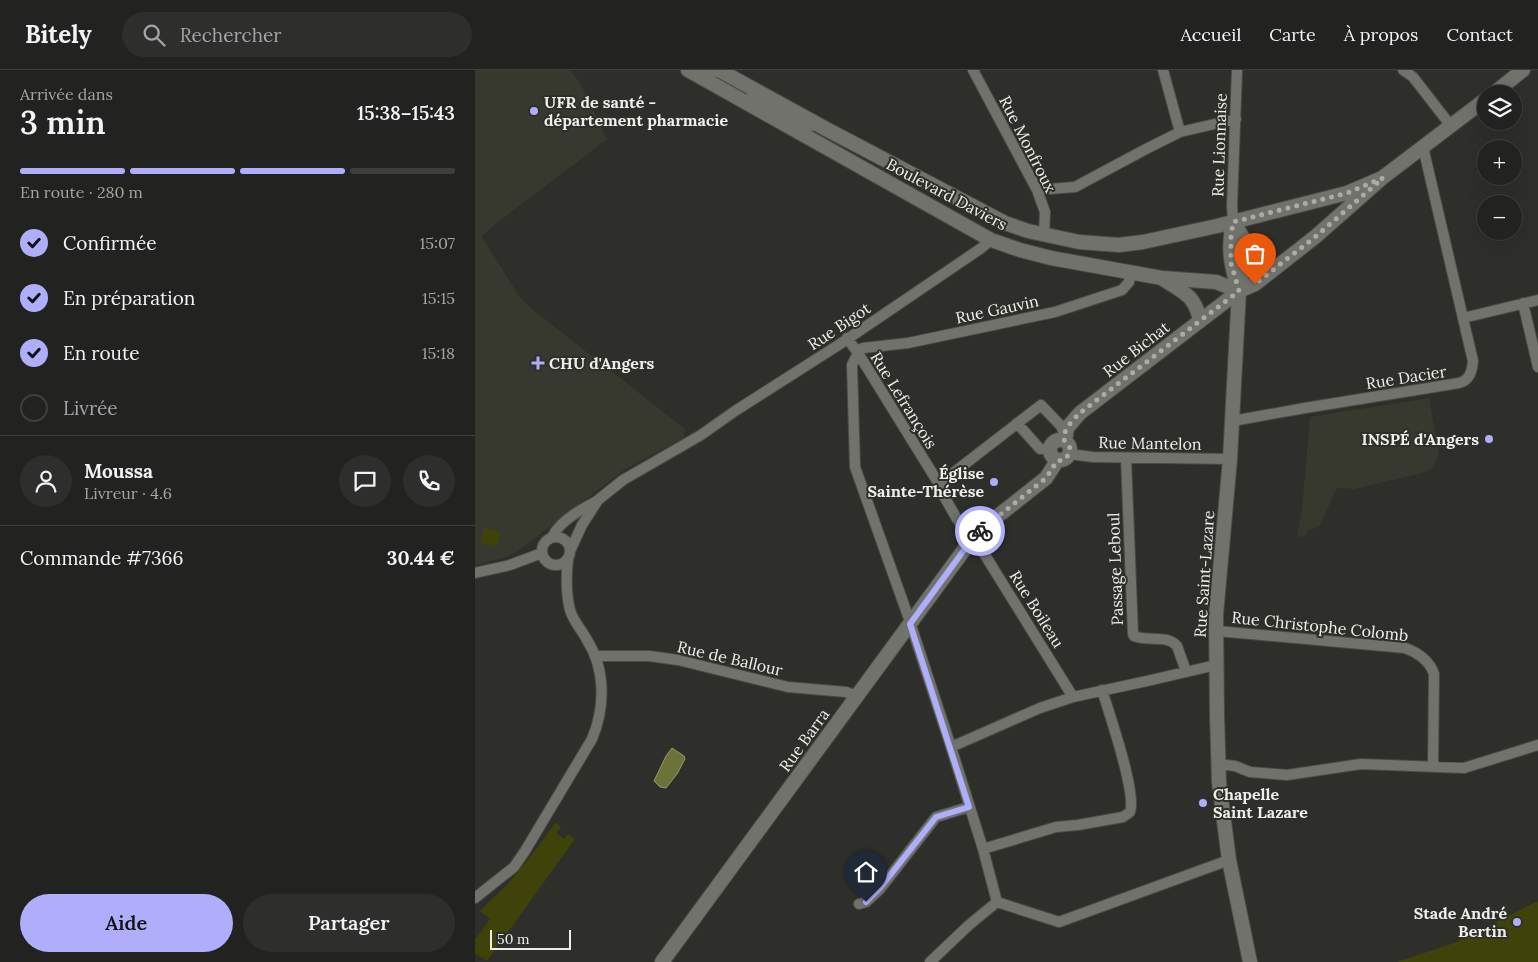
<!DOCTYPE html>
<html lang="fr">
<head>
<meta charset="utf-8">
<style>
  body { margin:0; font-family:Lora,serif; background:#2e2f2d; color:#f1f3f6; height:100vh; display:flex; flex-direction:column; font-size:19px; white-space:nowrap }
  * { box-sizing:border-box; margin:0 }
  p { font-size:16px; color:#a2a4a5 }
  .icon { flex:none; width:28px; height:28px; fill:none; stroke:currentColor; stroke-width:2; stroke-linecap:round; stroke-linejoin:round }
  .map { position:relative; flex:1; overflow:hidden }
  .drawer { display:flex; flex-direction:column; background:#222320; width:475px }
  .drawer>* { flex:none }
  .buttons { position:absolute; left:1002px; top:15px; display:grid; gap:10px }
  .buttons a { display:grid; place-items:center; width:45px; height:45px; border-radius:50%; background:#222320; box-shadow:0 5px 20px #0002,0 0 0 1px #3f403e; font-size:25px }
  .scale { position:absolute; left:15px; bottom:12px; width:81px; box-sizing:border-box; padding-left:5px; border:2px solid #eeeeeb; border-top:0; font-size:14px; line-height:18px; white-space:nowrap; color:#eeeeeb; -webkit-text-stroke:4px #2e2f2a; paint-order:stroke }
  .pin { position:absolute; display:grid; place-items:center; width:42px; height:42px; color:#fff; margin:-51px -21px; border-radius:50% 50% 50% 0; rotate:-45deg; box-shadow:0 0 5px #0007 }
  .pin .icon { rotate:45deg }
  .courier { position:absolute; display:grid; place-items:center; width:50px; height:50px; margin:-25px; border:4px solid #aeaefa; border-radius:50%; background:#fff; color:#222; box-shadow:0 1px 6px #0007 }
  .head em { font-style:normal; font-weight:600 }
  .head div { display:flex; flex-direction:column-reverse }
  .head { display:flex; align-items:center; justify-content:space-between; height:85px; padding:0 20px }
  h1 { font-size:32px; font-weight:600; line-height:38px }
  .bar { display:grid; grid-template-columns:repeat(4,1fr); gap:8px 5px; align-content:center; height:60px; padding:0 20px }
  .bar i { height:6px; border-radius:4px; background:#3f403e }
  .bar .on { background:#aeaefa }
  .bar p { grid-column:span 4 }
  .line { display:flex; align-items:center; gap:12px; padding:0 20px; border-top:1px solid #3f403e }
  .line div { flex:1 }
  .round { display:grid; place-items:center; flex:none; width:52px; height:52px; border-radius:26px; background:#2e2f2d }
  ol { padding:0 20px; list-style:none }
  li { display:flex; align-items:center; gap:15px; height:55px }
  li p { margin-inline-start:auto }
  li .icon { padding:5px; border-radius:50%; background:#aeaefa; color:#111; stroke-width:4 }
  li:last-child { color:#a2a4a5 }
  li i { width:28px; height:28px; border:2px solid #3f403e; border-radius:50% }
  .button { display:flex; gap:10px; margin-top:auto; padding:10px 20px }
  .button a { flex:1; height:58px; border-radius:30px; background:#aeaefa; color:#111; font-size:20px; font-weight:600; line-height:58px; text-align:center }
  .button a+a { background:#2e2f2d; color:#f1f3f6 }
  header { display:flex; align-items:center; gap:30px; box-sizing:border-box; height:70px; padding:0 25px; background:#222320; border-bottom:1px solid #3f403e }
  header strong { font-size:24px }
  nav { display:flex; gap:28px; margin-inline-start:auto; font-size:18px }
  .search { width:350px; height:45px; background:#2e2f2d; display:flex; align-items:center; gap:12px; box-sizing:border-box; padding:0 18px; border-radius:28px; color:#a2a4a5; font-size:19px }
  main { display:flex; flex:1; min-height:0 }
  .map>svg:first-child { display:block }
  .built { fill:#38392e }
  .green { fill:#3f4309 }
  .water { fill:#6d7238; stroke:#94976e }
  .lines { fill:none; stroke-linecap:round; stroke-linejoin:round }
  .minor-casing { stroke:#4a4b46; stroke-width:12 }
  .secondary-casing { stroke:#4a4b46; stroke-width:16 }
  .minor { stroke:#72726d; stroke-width:10 }
  .secondary { stroke:#72726d; stroke-width:14 }
  .done { stroke:#ababa7; stroke-width:5; stroke-dasharray:0 9 }
  .route { stroke:#aeaefa; stroke-width:6 }
  .poi-dot { fill:#aeaefa; stroke:#2e2f2a; stroke-width:2 }
  .labels { text-anchor:middle; stroke-width:4; stroke-linejoin:round; paint-order:stroke }
  .poi-label { font-size:16px; font-weight:bold; fill:#eeeeeb; stroke:#2e2f2a; text-anchor:start }
  .street-label { font-size:16px; fill:#eeeeeb; stroke:#2e2f2a }
</style>
</head>
<body>
<header>
<strong>Bitely</strong>
<div class="search"><svg class="icon" aria-label="search" viewBox="0 0 24 24"><circle cx="10" cy="10" r="6"/><path d="M15 15l6 6"/></svg>Rechercher</div>
<nav><a>Accueil</a><a>Carte</a><a>À propos</a><a>Contact</a></nav>
</header>
<main>
<section class="drawer">
<div class="head"><div><h1>3 min</h1><p>Arrivée dans</p></div><em>15:38–15:43</em></div>
<div class="bar"><i class="on"></i><i class="on"></i><i class="on"></i><i></i><p>En route · 280 m</p></div>
<ol>
<li><svg class="icon" aria-label="check" viewBox="0 0 24 24"><path d="M5 12l5 5 9-10"/></svg>Confirmée<p>15:07</p></li>
<li><svg class="icon" aria-label="check" viewBox="0 0 24 24"><path d="M5 12l5 5 9-10"/></svg>En préparation<p>15:15</p></li>
<li><svg class="icon" aria-label="check" viewBox="0 0 24 24"><path d="M5 12l5 5 9-10"/></svg>En route<p>15:18</p></li>
<li><i></i>Livrée</li>
</ol>
<div class="line" style="height:90px"><a class="round"><svg class="icon" aria-label="person" viewBox="0 0 24 24"><circle cx="12" cy="8" r="4"/><path d="M4 21q1-7 8-7t8 7"/></svg></a><div><b>Moussa</b><p>Livreur · 4.6</p></div><a class="round"><svg class="icon" aria-label="chat" viewBox="0 0 24 24"><path d="M4 5h16v11H9l-5 4z"/></svg></a><a class="round"><svg class="icon" aria-label="phone" viewBox="0 0 24 24"><path d="M5 4h4l2 5-3 2q2 4 5 5l2-3 5 2v4C11 20 4 13 5 4z"/></svg></a></div>
<div class="line" style="height:65px"><div>Commande #7366</div><b>30.44 €</b></div>
<div class="button"><a>Aide</a><a>Partager</a></div>
</section>
<div class="map">
<svg width="1063" height="892" viewBox="0 0 1063 892">
  <rect width="100%" height="100%" fill="#2e2f2a"/>
  <!-- built -->
  <path class="built" d="M0,0H95L105,13L132,69L14,159L7,167L44,226L58,240L210,359L208,368L149,400L43,481L34,486L0,495Z
    M954,328L964,384L958,398L947,403L879,419L862,418L844,457L832,460L830,466L822,467L827,439L835,347Z"/>
  <!-- green -->
  <path class="green" d="M9,458L25,461L22,476L6,473Z
    M81,752L86,757L81,763L89,769L93,764L100,769L12,891L0,883V870L15,849L5,841L33,814L56,786Z
    M1061,832H1063V892H922L982,872Z"/>
  <!-- water -->
  <path class="water" d="M197,678L209,686L210,689L202,704L191,718L185,717L179,711L191,686Z"/>
  <g class="lines">
    <!-- minor casing -->
    <g class="minor-casing">
      <path id="minor" d="M229,0L233,2H247
        M498,0L562,120L570,142L569,165
        M688,0L705,62
        M928,0L938,7L976,56
        M276,27L319,51L337,56
        M562,120L600,117L671,79L705,62L761,49
        M758,151L757,136L762,0
        M1048,233L1063,297
        M988,248L1063,230
        M372,268L383,283L377,295L380,397L433,546L476,677L508,779L522,832
        M382,281L388,278L433,273L580,242L647,220L654,212L656,203
        M383,283L464,414L466,421L482,449L505,477L598,627
        M757,351L830,338L984,313C995,310 997,301 998,291L948,77
        M542,353L565,379H575
        M594,384L618,387L755,389
        M651,388L658,564L659,566C672,572 692,564 702,576L711,601
        M464,414L566,335L586,356L590,365
        M67 481a14 14 0 1 1 28 0a14 14 0 1 1-28 0Z
        M77,467C84,452 108,438 122,431
        M96,479L107,455L123,430L148,410L226,365L260,341L365,274L505,179L516,170
        M0,503L35,495L67,483
        M742,561L930,578C942,582 955,591 959,604L958,697
        M121,586H174L203,590L313,617L371,622L382,626
        M476,677L565,638L598,627L672,611L741,595
        M743,694L760,696L775,702L812,705L886,694L989,698L1063,675
        M508,779L581,757L603,755L648,747L655,742C662,723 634,643 627,620
        M0,828L39,797L50,781L117,669C130,638 131,600 112,570C107,560 98,551 95,540C91,524 91,507 93,490
        M522,832L584,852L754,790
        M384,834L391,832L405,819L461,747L494,737
        M455,892L494,855L522,832"/>
    </g>
    <!-- secondary casing -->
    <g class="secondary-casing">
      <path id="secondary" d="M213,0L516,170L545,180L576,188L687,208L741,212L764,221
        M244,0L353,60L530,153L553,161L604,172L644,175L668,172L742,156L872,123L907,108
        M1018,24L1048,0
        M758,151L767,166L769,192L764,221L755,389L741,545L742,645L744,712L754,790L775,892
        M758,151C753,179 755,192 763,218
        M688,209C709,223 720,225 725,251
        M575 380a10 10 0 1 1 20 0a10 10 0 1 1-20 0Z
        M590,371L592,358L605,343L764,221L780,214L840,167L907,108L1011,29
        M187,892L497,469L509,457L571,408L582,391"/>
    </g>
    <!-- minor -->
    <use href="#minor" class="minor"/>
    <!-- secondary -->
    <use href="#secondary" class="secondary"/>
  </g>
  <g class="lines">
    <!-- done -->
    <path class="done" d="M505,461L571,408L582,391L587,390L592,387L595,378C594,376 591,374 590,372C585,362 599,349 605,343L764,221L756,193V167L758,152L872,123L908,108L840,167L780,214"/>
    <!-- route -->
    <path class="route" d="M391,832L405,818L461,747L494,737L435,554L497,469L505,461"/>
  </g>
  <!-- markers -->
  <g class="poi-dot">
    <circle cx="59" cy="41" r="5"/>
    <path d="M60.5 285.5h5v5h5v5h-5v5h-5v-5h-5v-5h5z"/>
    <circle cx="1014" cy="369" r="5"/>
    <circle cx="519" cy="412" r="5"/>
    <circle cx="728" cy="733" r="5"/>
    <circle cx="1042" cy="852" r="5"/>
  </g>
  <g class="labels">
    <!-- poi labels -->
    <g class="poi-label">
      <text x="69" y="38">UFR de santé -<tspan x="69" dy="18">département pharmacie</tspan></text>
      <text x="74" y="299">CHU d'Angers</text>
      <text x="1004" y="375" text-anchor="end">INSPÉ d'Angers</text>
      <text x="509" y="409" text-anchor="end">Église<tspan x="509" dy="18">Sainte-Thérèse</tspan></text>
      <text x="738" y="730">Chapelle<tspan x="738" dy="18">Saint Lazare</tspan></text>
      <text x="1032" y="849" text-anchor="end">Stade André<tspan x="1032" dy="18">Bertin</tspan></text>
    </g>
    <!-- street labels -->
    <g class="street-label">
      <text transform="translate(553 74) rotate(63)" y="6">Rue Monfroux</text>
      <text transform="translate(744 75) rotate(-88)" y="6">Rue Lionnaise</text>
      <text transform="translate(472 124) rotate(28)" y="6">Boulevard Daviers</text>
      <text transform="translate(522 239) rotate(-12)" y="6">Rue Gauvin</text>
      <text transform="translate(364 256) rotate(-34)" y="6">Rue Bigot</text>
      <text transform="translate(661 279) rotate(-38)" y="6">Rue Bichat</text>
      <text transform="translate(931 307) rotate(-9)" y="6">Rue Dacier</text>
      <text transform="translate(429 330) rotate(58)" y="6">Rue Lefrançois</text>
      <text transform="translate(675 373) rotate(1)" y="6">Rue Mantelon</text>
      <text transform="translate(640 499) rotate(-92)" y="6">Passage Leboul</text>
      <text transform="translate(729 504) rotate(-86)" y="6">Rue Saint-Lazare</text>
      <text transform="translate(562 539) rotate(58)" y="6">Rue Boileau</text>
      <text transform="translate(845 556) rotate(6)" y="6">Rue Christophe Colomb</text>
      <text transform="translate(255 588) rotate(13)" y="6">Rue de Ballour</text>
      <text transform="translate(329 670) rotate(-54)" y="6">Rue Barra</text>
    </g>
  </g>
</svg>
<div class="buttons">
<a><svg class="icon" aria-label="layers" viewBox="0 0 24 24"><path d="M12 4l9 5-9 5-9-5zM3 14l9 5 9-5"/></svg></a>
<a>+</a>
<a>−</a>
</div>
<div class="scale">50 m</div>
<div class="pin" style="left:780px;top:214px;background:#ea580c"><svg class="icon" aria-label="bag" viewBox="0 0 24 24"><path d="M5 8h14l-1 12H6zM9 8a3 3 0 0 1 6 0"/></svg></div>
<div class="pin" style="left:391px;top:832px;background:#1f2937"><svg class="icon" aria-label="home" viewBox="0 0 24 24"><path d="M3 11l9-7 9 7M6 9v11h12V9"/></svg></div>
<div class="courier" style="left:505px;top:461px"><svg class="icon" aria-label="bike" viewBox="0 0 24 24"><circle cx="6" cy="16" r="4"/><circle cx="18" cy="16" r="4"/><path d="M6 16l4-8h5l3 8M10 8l3 8H6M13 5h3"/></svg></div>
</div>
</main>
</body>
</html>
